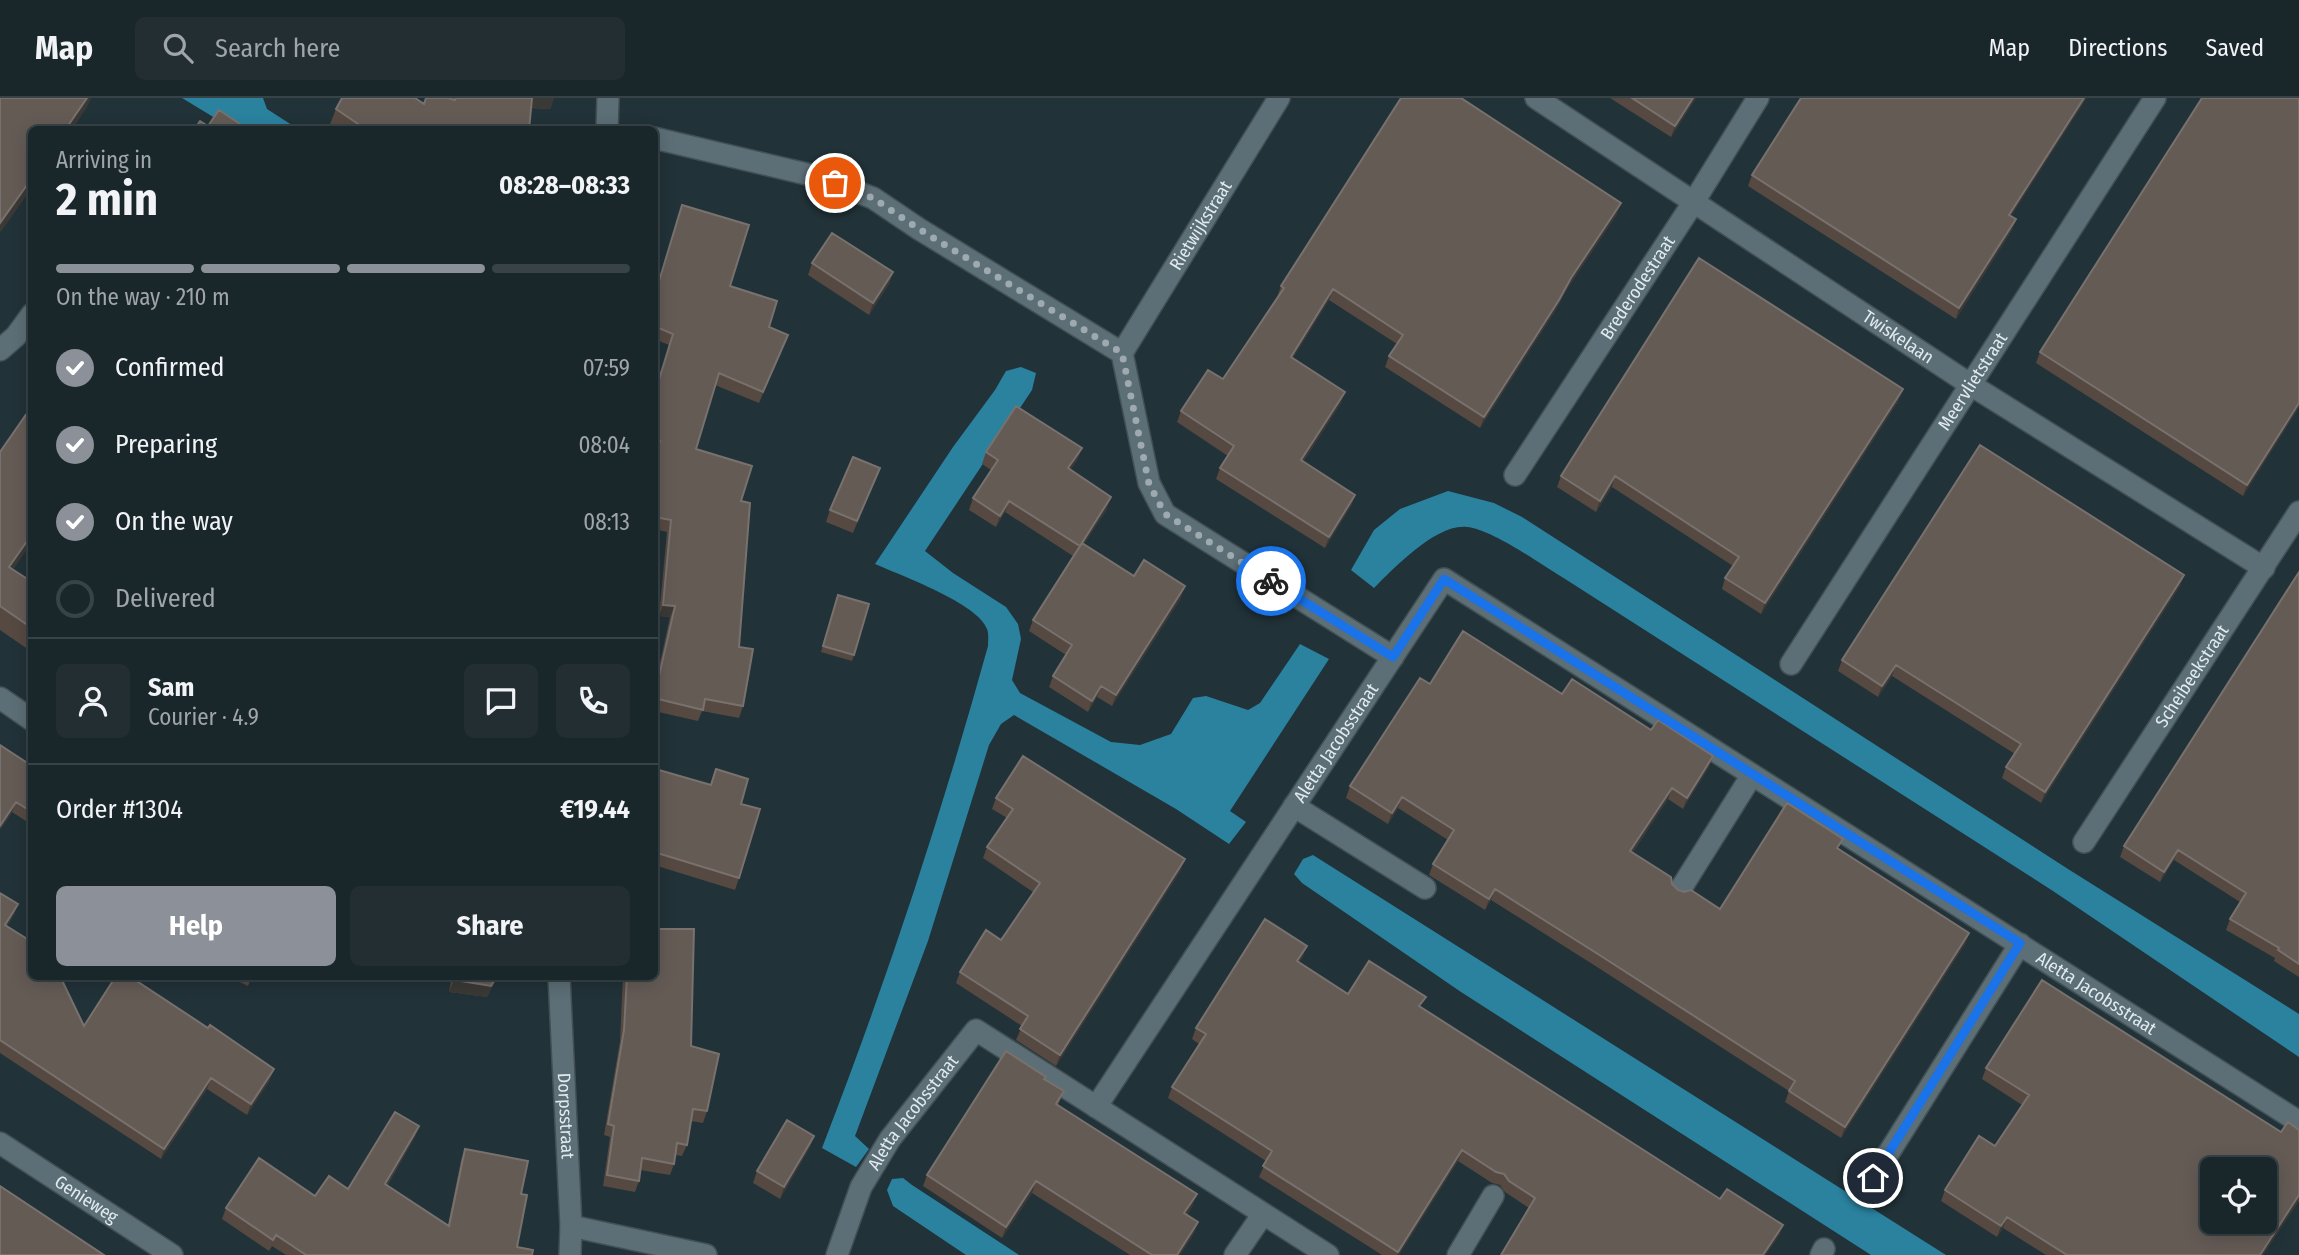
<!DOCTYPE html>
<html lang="en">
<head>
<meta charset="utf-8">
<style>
  body { margin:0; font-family:"Fira Sans Condensed",sans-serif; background:#222e32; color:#f1f3f6; height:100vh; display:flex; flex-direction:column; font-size:26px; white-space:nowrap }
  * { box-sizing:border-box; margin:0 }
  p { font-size:23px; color:#9fa5a8 }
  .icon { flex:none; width:38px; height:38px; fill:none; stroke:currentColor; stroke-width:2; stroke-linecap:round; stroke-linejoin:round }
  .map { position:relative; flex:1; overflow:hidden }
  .sheet { position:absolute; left:28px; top:28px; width:630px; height:854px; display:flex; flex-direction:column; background:#19262a; border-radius:10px; box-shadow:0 4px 18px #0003,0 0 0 2px #374347 }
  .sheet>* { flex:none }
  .buttons { position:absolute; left:2200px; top:1059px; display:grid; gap:14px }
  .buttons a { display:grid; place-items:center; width:77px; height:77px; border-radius:10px; background:#19262a; box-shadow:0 4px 18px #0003,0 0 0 2px #374347; font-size:35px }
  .pin { position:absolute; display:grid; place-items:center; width:60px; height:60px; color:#fff; margin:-30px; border:4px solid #fff; border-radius:50%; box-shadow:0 2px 7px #0007 }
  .courier { position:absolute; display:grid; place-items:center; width:70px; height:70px; margin:-35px; border:5px solid #1a73e8; border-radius:50%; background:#fff; color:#222; box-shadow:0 2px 9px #0007 }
  .overview em { font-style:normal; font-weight:700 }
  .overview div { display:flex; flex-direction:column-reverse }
  .overview { display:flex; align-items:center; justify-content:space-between; height:119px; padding:0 28px }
  h1 { font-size:46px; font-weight:700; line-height:52px }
  .bar { display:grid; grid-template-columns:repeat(4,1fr); gap:10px 7px; align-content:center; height:84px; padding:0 28px }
  .bar i { height:9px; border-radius:5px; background:#374347 }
  .bar .selected { background:#8c9099 }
  .bar p { grid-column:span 4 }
  .line { display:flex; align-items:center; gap:18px; padding:0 28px; border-top:2px solid #374347 }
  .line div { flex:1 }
  .round { display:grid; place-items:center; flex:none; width:74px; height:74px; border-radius:10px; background:#222e32 }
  ol { padding:0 28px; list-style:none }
  li { display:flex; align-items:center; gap:21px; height:77px }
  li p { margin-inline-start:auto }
  li .icon { padding:7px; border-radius:50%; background:#8c9099; color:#fff; stroke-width:4 }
  li:last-child { color:#9fa5a8 }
  li i { width:38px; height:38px; border:4px solid #374347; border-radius:50% }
  .cta { display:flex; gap:14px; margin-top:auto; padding:14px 28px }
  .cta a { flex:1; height:80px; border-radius:10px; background:#8c9099; color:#fff; font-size:28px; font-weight:700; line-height:80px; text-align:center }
  .cta a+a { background:#222e32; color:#f1f3f6 }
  header { display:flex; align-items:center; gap:42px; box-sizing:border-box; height:98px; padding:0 35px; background:#19262a; border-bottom:2px solid #374347 }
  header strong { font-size:33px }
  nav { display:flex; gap:38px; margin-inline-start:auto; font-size:24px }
  .search { width:490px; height:63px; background:#222e32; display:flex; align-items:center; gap:18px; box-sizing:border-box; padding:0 24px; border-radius:10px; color:#9fa5a8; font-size:26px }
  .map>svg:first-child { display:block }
  .water { fill:#2a829f }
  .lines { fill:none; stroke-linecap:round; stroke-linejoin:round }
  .minor-casing { stroke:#425055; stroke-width:24 }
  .minor { stroke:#5c6e76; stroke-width:21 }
  .wall { fill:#564942 }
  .shaded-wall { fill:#3a3936 }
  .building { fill:#645b55; stroke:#78716d; stroke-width:2; fill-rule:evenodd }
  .done { stroke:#9eaaaf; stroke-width:7; stroke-dasharray:0 12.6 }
  .route { stroke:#1a73e8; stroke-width:9 }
  .labels { text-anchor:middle; stroke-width:6; stroke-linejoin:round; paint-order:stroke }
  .street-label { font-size:18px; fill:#e1ebef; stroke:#213238 }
</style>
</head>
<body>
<header>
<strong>Map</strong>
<div class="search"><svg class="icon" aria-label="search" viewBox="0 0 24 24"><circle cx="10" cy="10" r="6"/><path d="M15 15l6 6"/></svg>Search here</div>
<nav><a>Map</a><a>Directions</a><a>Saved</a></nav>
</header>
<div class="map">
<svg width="2299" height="1157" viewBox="0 0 2299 1157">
  <rect width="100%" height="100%" fill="#213238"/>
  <!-- water -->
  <path class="water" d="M182,0H263L267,11L298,31H233Z
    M1021,269L1036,275L1032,292L925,453L953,475L1006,509L1018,526L1021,541L1012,582L1020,595L1111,644L1140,647L1171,636L1193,600L1206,598L1248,612L1260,605L1300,546L1329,561L1230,713L1246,724L1229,746L1176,711L1014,617L1001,626L989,647L928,843L855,1038L869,1051L856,1069L822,1050C886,885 941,718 988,548C988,543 989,535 987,531C979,506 900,477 875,466L953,349L995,292L1006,273Z
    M1448,393L1494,405L1522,419L2068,771L2299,916V959L2053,793L1562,479C1539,465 1491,431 1467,429C1437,425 1394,470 1374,490L1351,472L1374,432L1400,411Z
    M1313,757L1946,1157H1871L1461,894L1302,785L1294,776L1303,761Z
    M903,1080L912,1087L1019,1157H966L893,1108L887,1092L892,1081Z"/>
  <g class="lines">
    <!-- minor casing -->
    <g class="minor-casing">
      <g id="minor">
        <path id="s1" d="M1536,0L1971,287L2264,470"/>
        <path d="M607,32L608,0"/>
        <path d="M654,40L815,78L873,100L919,131L1122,255L1149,385L1165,416L1393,559"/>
        <path d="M0,252L16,238L32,216"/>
        <path id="s2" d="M1122,255L1279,0"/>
        <path id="s3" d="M1515,377L1693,105L1758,0"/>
        <path id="s4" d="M1791,566L2155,0"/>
        <path d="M0,600L32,622"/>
        <path d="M1294,708L1425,790"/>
        <path id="s5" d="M2084,744L2299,414"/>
        <path d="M1680,792L1752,677"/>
        <path id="s6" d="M559,878L571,1128L570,1157"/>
        <path id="s7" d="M1096,1009L1444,481L2299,1024"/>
        <path id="s8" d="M0,1045L172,1157"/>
        <path d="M1873,1080L2020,846"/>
        <path d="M571,1128L706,1157"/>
        <path id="s9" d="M837,1157L861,1089L890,1041L976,932L1328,1157"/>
        <path d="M1235,1157L1263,1116"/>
        <path d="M1458,1157L1493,1098"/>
        <path d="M1821,1157L1824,1151"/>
      </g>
    </g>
    <!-- minor -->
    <use href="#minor" class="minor"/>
  </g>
  <!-- wall -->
  <path class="wall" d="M452,0H554L550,11L531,10L529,32H339L330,26L336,11L424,6L452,1Z
    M1610,0H1696L1671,39Z
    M1752,77L2011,118L2016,121L2012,132L1956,221L1748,88Z
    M682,107L730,188L769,229L788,237L759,305L715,287L696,351L741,403L739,549L743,608L739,620L702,613L698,623L654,613V592L670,519L659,518L667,434L654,431V361L656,355L654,354V296L669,247L654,241V189L656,190Z
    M1617,116L1567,191L1555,213L1480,330L1385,269L1389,258L1397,246L1329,202L1293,260L1341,305L1303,364L1355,397L1351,408L1325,450L1216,381L1220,370L1228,358L1177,324L1181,313L1223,281L1277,199L1281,188Z
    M812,165L893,174L889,186L869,217L808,177Z
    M2040,254L2299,309L2243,398L2036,265Z
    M1899,302L1761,516L1722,491L1725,480L1733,468L1612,389L1596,414L1557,389L1561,378Z
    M0,354L13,472L32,484V554L0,532Z
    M986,354L1078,361L1070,372L1107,411L1084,446L1134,478L1181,500L1112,608L1097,599L1088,614L1049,589L1053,578L1066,557L1029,533L1033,522L1073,458L1005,414L996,429L969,412L973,400L991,372L982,366Z
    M875,382L853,435L826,424L830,412Z
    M2299,474V879L2274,863L2275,860L2226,832L2230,821L2240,804L2174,762L2160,784L2120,759L2124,748Z
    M2184,477L2180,488L2041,705L2002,680L2006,669L2015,656L1892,578L1878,599L1838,573L1842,562Z
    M836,503L854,557L852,563L821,554Z
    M1430,586L1562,596L1713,658L1709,669L1683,711L1668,701L1633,754L1672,786L1678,792L1720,811L1839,752L1969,835L1965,846L1841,1040L1785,1004L1789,993L1597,869L1491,802L1485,812L1429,777L1433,766L1448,742L1398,710L1388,726L1346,700L1350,688Z
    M32,668V727L12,714L0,732Z
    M716,671L741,706L739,780L735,792L654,767V683L659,672L710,687Z
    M996,700L1181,772L1056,968L1016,942L1022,928L956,885L960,874L1001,842L1033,794L983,760L987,749L1007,720L992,711Z
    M0,795L18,806L14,817L7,828L84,928L270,982L247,1017L207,991L161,1061L0,955Z
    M1303,859L1299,865L1348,896L1422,910L1720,1101L1783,1127L1779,1138L1529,1110L1505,1094L1500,1087L1492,1085L1458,1063L1399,1157H1382L1259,1079L1266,1063L1168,1000L1172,989L1199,946L1192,941L1196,930Z
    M227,878H252L248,888Z
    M452,878H498L487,899L449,894Z
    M623,878H654L691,948L707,1013L703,1025L691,1023L687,1047L682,1058L675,1057L674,1066L670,1077L640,1072L639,1083L635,1094L603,1088L610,1039L604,1037L620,943Z
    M1986,970L2281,1034L2299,1032V1104H2298L2263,1157H2046L2003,1130L1997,1139L1941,1103L1945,1092L1995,1048L2022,1007L1982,981Z
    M1046,979L1045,982L1064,993L1058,1007L1193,1107L1187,1117L1198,1124L1194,1135L1180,1157H1130L1032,1095L1002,1140L923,1088L927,1077Z
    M419,1028L415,1039L387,1088L448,1127L461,1062L465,1051L521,1096L517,1149L532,1157H286L272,1148L269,1153L222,1121L226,1110L315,1098L348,1091Z
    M814,1038L810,1049L780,1101L753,1085L757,1073Z"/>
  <!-- shaded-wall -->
  <path class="shaded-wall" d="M87,0H91L87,9L72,32H65Z
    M530,0H554L550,11L527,9Z
    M1693,0H1696L1671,39L1675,28Z
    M2084,0H2087L2005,128L2009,117Z
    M32,80V90L0,135V125Z
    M1621,105L1617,116L1567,191L1555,213L1480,330L1484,319L1571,180Z
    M2016,121L2012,132L1956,221L1959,210Z
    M893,174L889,186L869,217L873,205Z
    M1333,191L1329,202L1287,270L1291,259Z
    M1903,291L1899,302L1761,516L1765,505Z
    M1345,294L1341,305L1297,373L1301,362Z
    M2299,305V309L2243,398L2247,387Z
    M1082,350L1078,361L1064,382L1068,370Z
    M1615,378L1612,389L1596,414L1600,403Z
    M1355,397L1351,408L1325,450L1329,439Z
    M1111,399L1107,411L1075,460L1080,448Z
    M1009,403L1005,414L996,429L1000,418Z
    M32,436V444L2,488L9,469Z
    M2184,477L2180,488L2041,705L2045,694Z
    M1185,488L1181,500L1112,608L1116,597Z
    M663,507L675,508L670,519L659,518Z
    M1896,567L1892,578L1878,599L1882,588Z
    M1101,588L1097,599L1088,614L1092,603Z
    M1713,658L1709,669L1683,711L1687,700Z
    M1672,690L1668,701L1626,764L1630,753Z
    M1402,699L1398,710L1388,726L1392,715Z
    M16,704L12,714L0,732V728Z
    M2178,752L2174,762L2160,784L2164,774Z
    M1185,761L1181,772L1056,968L1060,957Z
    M1495,791L1491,802L1485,812L1489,801Z
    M18,806L14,817L1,837L5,827Z
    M1969,835L1965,846L1841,1040L1845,1029Z
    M1307,848L1303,859L1293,874L1297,863Z
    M498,878L487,899L449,894L454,882Z
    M274,971L270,982L247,1017L251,1006Z
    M211,980L207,991L161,1061L164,1051Z
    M419,1028L415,1039L381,1097L385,1086Z
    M814,1038L810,1049L780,1101L784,1089Z
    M1462,1052L1458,1063L1399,1157H1397Z
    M1036,1083L1032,1095L1002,1140L1006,1129Z
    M1197,1096L1193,1107L1180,1127L1184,1115Z
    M2299,1097L2298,1104L2263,1157H2260Z
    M2007,1119L2003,1130L1997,1139L2001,1128Z
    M1198,1124L1194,1135L1180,1157H1177Z
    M1783,1127L1779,1138L1766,1157H1763Z"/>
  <!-- building -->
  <path class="building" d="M0,0H87L65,32H32V80L0,125Z
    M342,0H415L424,6L426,0H448L455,2L456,0H532L529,32H367L336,11Z
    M1401,0H1461L1621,105L1571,180L1559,202L1484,319L1389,258L1403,237L1333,191L1291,259L1345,294L1301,362L1355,397L1329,439L1220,370L1234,348L1181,313L1208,272L1223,281L1284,190L1281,188Z
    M1632,0H1693L1675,28Z
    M1801,0H2084L2009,117L2016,121L1959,210L1752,77Z
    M2202,0H2299V305L2247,387L2040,254Z
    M219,12L246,30L245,32H194L200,23L208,28Z
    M682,107L749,127L730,188L777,203L769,229L788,237L763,294L719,275L696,351L752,368L741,403L750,405L739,549L753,551L743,608L705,601L703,612L654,600L675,508L663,507L671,422L654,419V362L660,343L654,341V298L673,236L654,228V189L657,190Z
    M832,135L893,174L873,205L812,165Z
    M1699,160L1903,291L1765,505L1725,480L1739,459L1615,378L1600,403L1561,378Z
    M32,308V436L9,469L32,484V530L0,508V354Z
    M1016,308L1082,350L1068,370L1111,399L1080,448L1009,403L1000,418L973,400L998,362L986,354Z
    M1980,347L2184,477L2045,694L2006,669L2021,646L1896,567L1882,588L1842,562Z
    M853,359L880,370L857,423L830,412Z
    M1082,445L1134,478L1144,462L1185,488L1116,597L1101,588L1092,603L1053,578L1072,547L1033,522Z
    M2299,474V866L2278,852L2279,850L2230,821L2246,795L2178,752L2164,774L2124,748Z
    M838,497L869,506L854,557L823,548Z
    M1463,533L1562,596L1572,581L1651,632L1658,622L1713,658L1687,700L1672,690L1630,753L1671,779L1672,786L1678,792L1684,794L1691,792L1720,811L1787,705L1843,741L1837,750L1969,835L1845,1029L1789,993L1795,983L1601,858L1495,791L1489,801L1433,766L1454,732L1402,699L1392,715L1350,688L1420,580L1430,586Z
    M0,647L32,668V714L16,704L0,728Z
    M1023,658L1185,761L1060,957L1020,931L1028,918L960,874L986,832L1001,842L1040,785L987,749L1013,711L996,700Z
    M716,671L748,681L741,706L760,711L739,780L654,754V686L659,672L711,687Z
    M0,795L18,806L5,827L32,844V878H60L84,928L116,878H129L208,930L210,927L274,971L251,1006L211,980L164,1051L0,942Z
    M1265,821L1307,848L1297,863L1348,896L1369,863L1426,899L1419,908L1720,1101L1727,1091L1783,1127L1763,1157H1501L1535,1100L1509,1083L1504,1076L1496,1074L1462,1052L1398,1154L1263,1068L1272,1053L1172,989L1206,936L1196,930Z
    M654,831H694L691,948L719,956L707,1013L693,1011L687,1047L677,1045L674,1066L642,1060L639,1083L607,1077L614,1028L608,1026L624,932L627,878H654Z
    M454,878H497L491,888L454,882Z
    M2042,882L2281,1034L2288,1024L2299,1032V1097L2260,1157H2067L2007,1119L2001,1128L1945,1092L1979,1038L1995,1048L2029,997L1986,970ZM2212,1071H2264V1124H2212Z
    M1006,953L1046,979L1044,981L1064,993L1056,1006L1197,1096L1184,1115L1198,1124L1177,1157H1152L1036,1083L1006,1129L927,1077Z
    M395,1014L419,1028L385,1086L449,1128L465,1051L528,1063L521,1096L527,1097L517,1149L533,1152L532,1157H306L276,1137L273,1142L226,1110L259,1060L315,1098L329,1078L348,1091Z
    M787,1022L814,1038L784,1089L757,1073Z
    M0,1088L104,1157H0Z"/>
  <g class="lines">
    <!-- done -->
    <path class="done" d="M835,85L873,100L919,131L1122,255L1149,386L1165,416L1271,483"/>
    <!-- route -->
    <path class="route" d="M1271,483L1393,559L1444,481L2020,845L1873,1080"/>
  </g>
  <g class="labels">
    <!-- street labels -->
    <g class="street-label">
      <text dy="6" stroke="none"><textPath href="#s2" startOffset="150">Rietwijkstraat</textPath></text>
      <text dy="6" stroke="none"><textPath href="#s3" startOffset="224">Brederodestraat</textPath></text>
      <text dy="6" stroke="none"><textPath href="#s1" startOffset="434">Twiskelaan</textPath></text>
      <text dy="6" stroke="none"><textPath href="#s4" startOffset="336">Meervlietstraat</textPath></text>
      <text dy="6" stroke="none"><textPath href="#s5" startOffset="198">Scheibeekstraat</textPath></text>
      <text dy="6" stroke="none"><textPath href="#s7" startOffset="436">Aletta Jacobsstraat</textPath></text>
      <text dy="6" stroke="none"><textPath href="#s7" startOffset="1405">Aletta Jacobsstraat</textPath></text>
      <text dy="6" stroke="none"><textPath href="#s9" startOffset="163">Aletta Jacobsstraat</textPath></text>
      <text dy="6" stroke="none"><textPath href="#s6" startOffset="140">Dorpsstraat</textPath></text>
      <text dy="6" stroke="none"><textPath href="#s8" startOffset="103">Genieweg</textPath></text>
    </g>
  </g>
</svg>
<div class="buttons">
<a><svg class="icon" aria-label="locate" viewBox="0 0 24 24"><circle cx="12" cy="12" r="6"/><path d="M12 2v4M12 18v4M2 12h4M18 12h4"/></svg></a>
</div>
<div class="pin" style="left:835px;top:85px;background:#ea580c"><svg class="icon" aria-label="bag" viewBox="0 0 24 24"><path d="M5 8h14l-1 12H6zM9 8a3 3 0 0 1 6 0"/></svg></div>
<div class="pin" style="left:1873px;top:1080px;background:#1f2937"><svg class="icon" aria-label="home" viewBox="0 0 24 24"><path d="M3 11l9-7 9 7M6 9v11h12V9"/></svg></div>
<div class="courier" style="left:1271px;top:483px"><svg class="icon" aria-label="bike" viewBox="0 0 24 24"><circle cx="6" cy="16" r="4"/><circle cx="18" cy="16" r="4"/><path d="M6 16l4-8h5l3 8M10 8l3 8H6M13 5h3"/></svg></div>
<section class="sheet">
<div class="overview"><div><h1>2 min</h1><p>Arriving in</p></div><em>08:28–08:33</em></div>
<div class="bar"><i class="selected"></i><i class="selected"></i><i class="selected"></i><i></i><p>On the way · 210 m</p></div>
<ol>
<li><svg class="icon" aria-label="check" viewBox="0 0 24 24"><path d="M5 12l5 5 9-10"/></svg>Confirmed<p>07:59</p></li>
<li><svg class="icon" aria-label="check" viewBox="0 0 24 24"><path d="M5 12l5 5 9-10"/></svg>Preparing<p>08:04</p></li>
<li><svg class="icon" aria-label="check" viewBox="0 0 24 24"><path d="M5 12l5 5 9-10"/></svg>On the way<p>08:13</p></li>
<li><i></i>Delivered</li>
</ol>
<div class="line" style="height:126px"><a class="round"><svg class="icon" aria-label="person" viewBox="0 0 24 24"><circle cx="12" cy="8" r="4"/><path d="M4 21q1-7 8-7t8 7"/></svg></a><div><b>Sam</b><p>Courier · 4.9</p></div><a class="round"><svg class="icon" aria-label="chat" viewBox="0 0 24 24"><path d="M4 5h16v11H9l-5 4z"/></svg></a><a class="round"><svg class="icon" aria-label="phone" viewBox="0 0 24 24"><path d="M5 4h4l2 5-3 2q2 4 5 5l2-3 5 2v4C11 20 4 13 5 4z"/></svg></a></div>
<div class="line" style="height:91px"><div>Order #1304</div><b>€19.44</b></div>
<div class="cta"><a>Help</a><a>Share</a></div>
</section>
</div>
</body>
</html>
